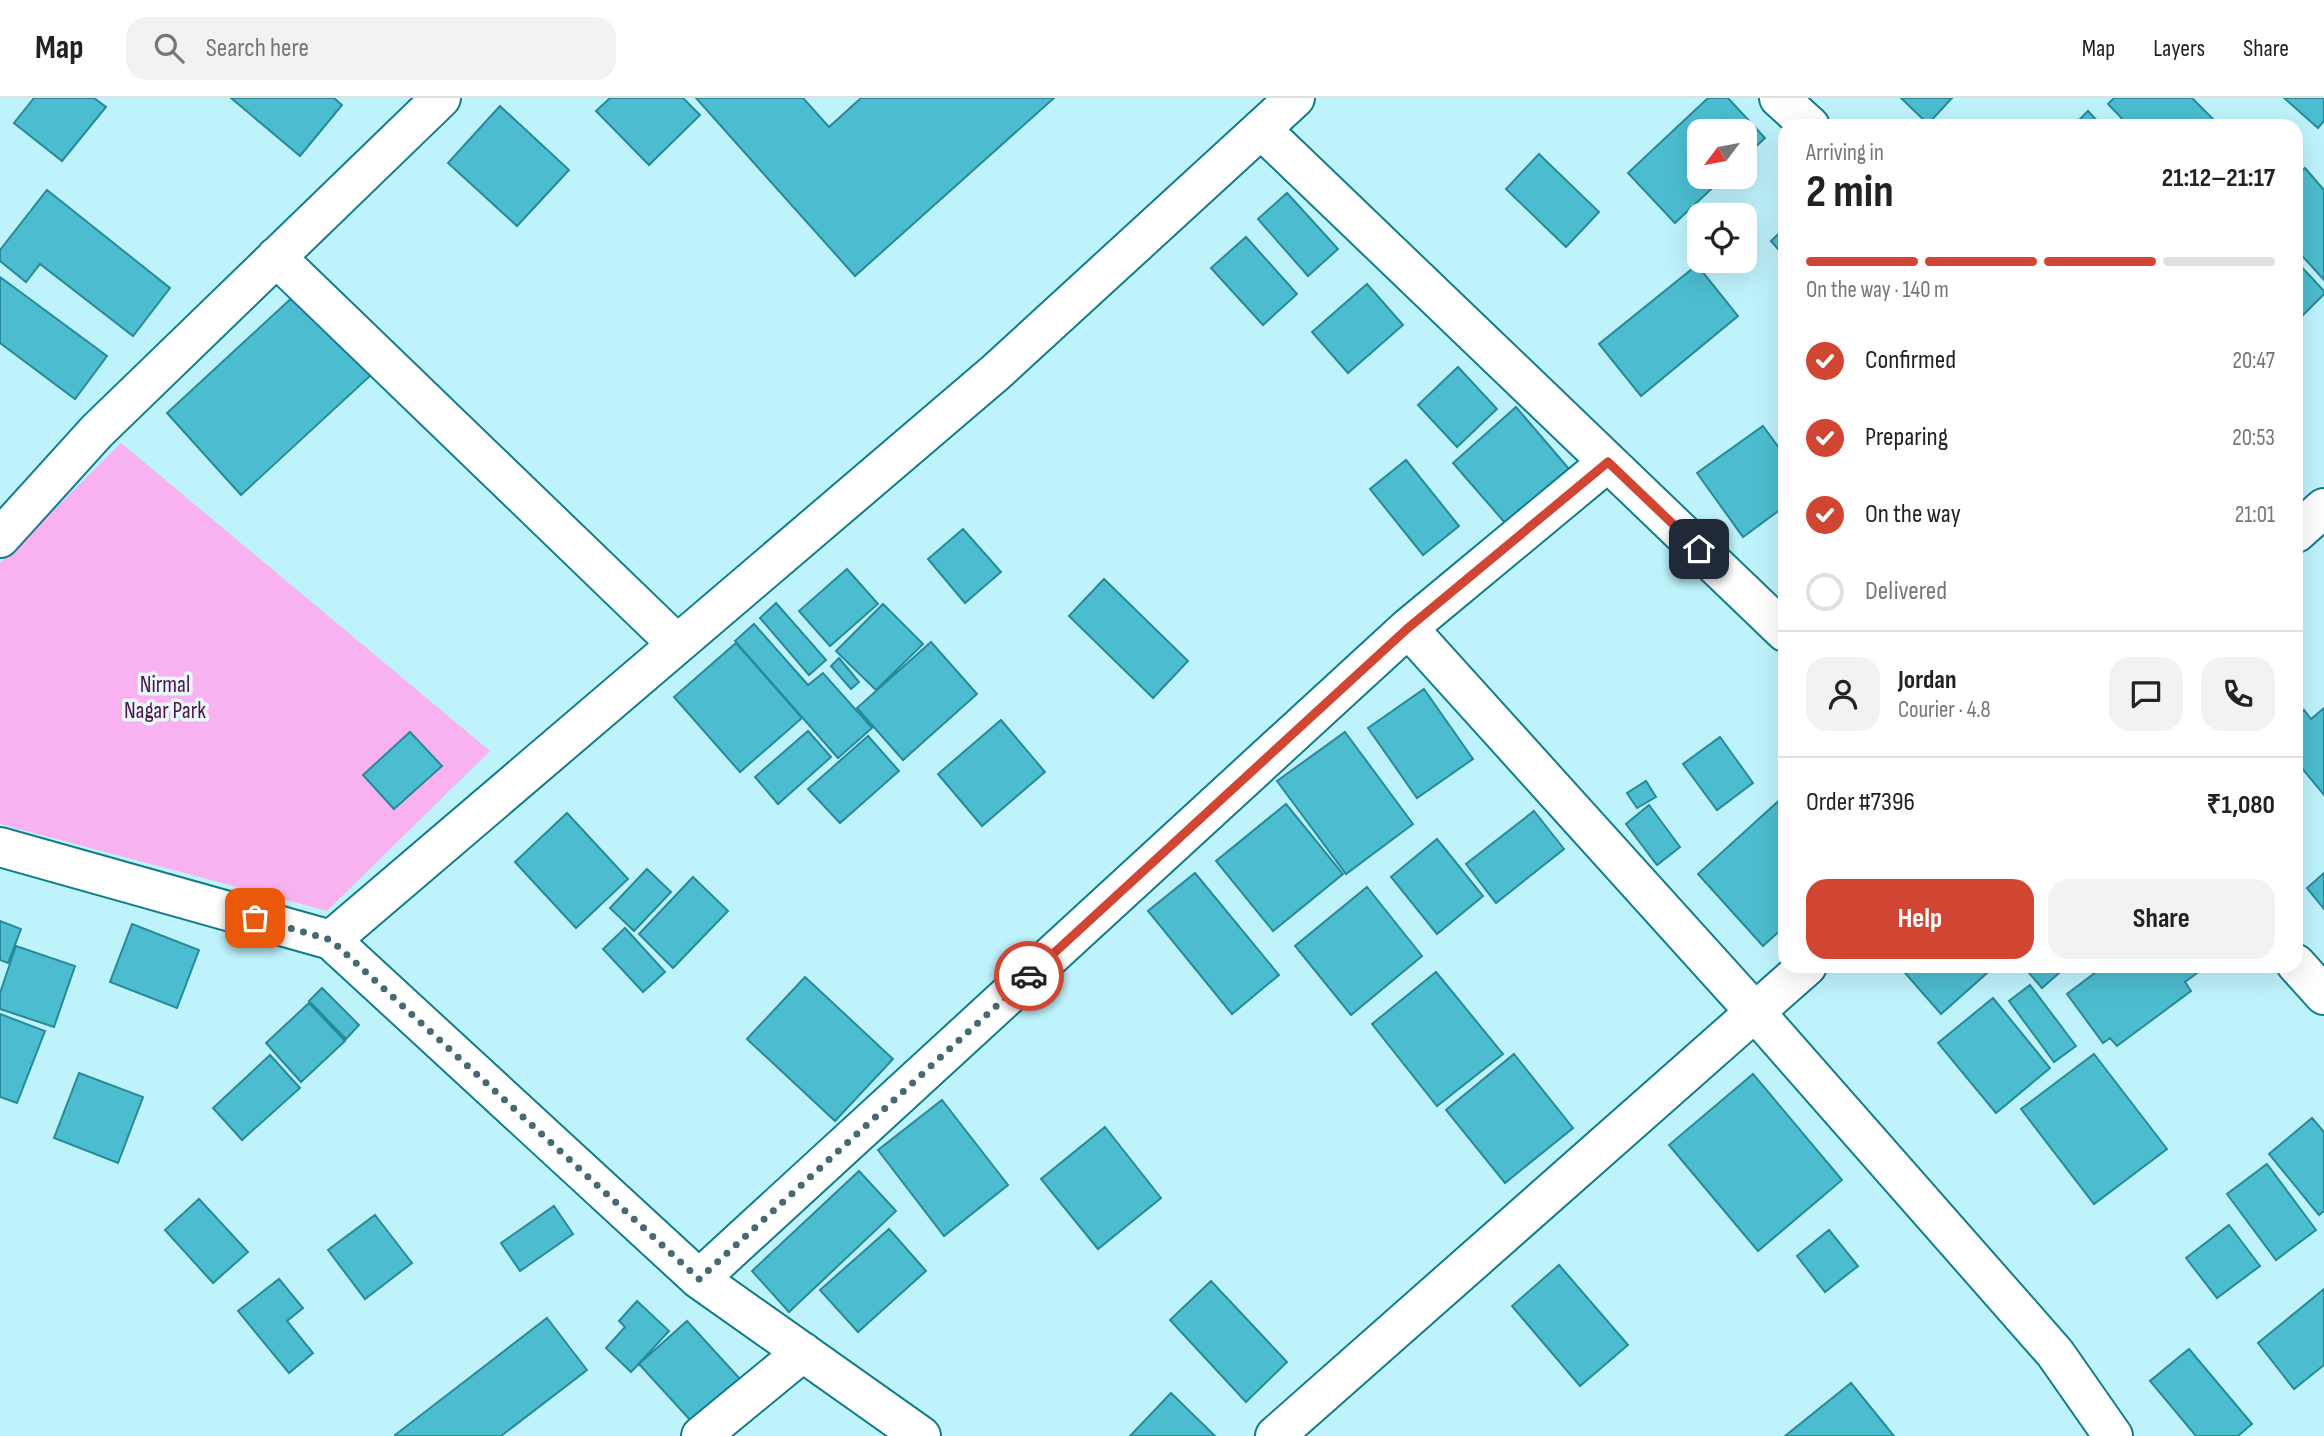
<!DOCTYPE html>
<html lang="en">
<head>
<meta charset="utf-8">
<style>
  body { margin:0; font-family:"Sofia Sans Condensed",sans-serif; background:#f2f2f2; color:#222; height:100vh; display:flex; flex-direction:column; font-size:26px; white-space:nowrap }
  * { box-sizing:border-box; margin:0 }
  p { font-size:23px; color:#767676 }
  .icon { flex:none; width:38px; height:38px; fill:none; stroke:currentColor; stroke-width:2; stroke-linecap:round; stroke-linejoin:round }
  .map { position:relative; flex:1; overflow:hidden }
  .side { position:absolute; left:1778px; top:21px; width:525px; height:854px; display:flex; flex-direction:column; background:#fff; border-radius:21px; box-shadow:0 7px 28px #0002 }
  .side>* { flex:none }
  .needle { width:46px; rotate:238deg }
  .fabs { position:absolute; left:1687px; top:21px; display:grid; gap:14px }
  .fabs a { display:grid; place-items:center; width:70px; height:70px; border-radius:14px; background:#fff; box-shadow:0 7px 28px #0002; font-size:35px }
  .pin { position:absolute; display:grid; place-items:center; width:60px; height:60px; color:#fff; margin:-30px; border-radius:14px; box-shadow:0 4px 10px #0006 }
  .courier { position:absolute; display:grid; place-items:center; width:70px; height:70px; margin:-35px; border:5px solid #d14533; border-radius:50%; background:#fff; color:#222; box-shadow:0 2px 9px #0007 }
  .overview em { font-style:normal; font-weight:700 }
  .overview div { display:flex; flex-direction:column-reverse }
  .overview { display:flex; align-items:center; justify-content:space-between; height:119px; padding:0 28px }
  h1 { font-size:46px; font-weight:700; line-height:52px }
  .bar { display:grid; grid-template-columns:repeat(4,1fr); gap:10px 7px; align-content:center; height:84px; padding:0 28px }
  .bar i { height:9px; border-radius:5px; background:#e0e0e0 }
  .bar .on { background:#d14533 }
  .bar p { grid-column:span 4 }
  .line { display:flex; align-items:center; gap:18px; padding:0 28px; border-top:2px solid #e0e0e0 }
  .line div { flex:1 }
  .round { display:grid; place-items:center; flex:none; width:74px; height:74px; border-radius:21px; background:#f2f2f2 }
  ol { padding:0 28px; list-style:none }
  li { display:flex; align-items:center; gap:21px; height:77px }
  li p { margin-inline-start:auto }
  li .icon { padding:7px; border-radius:50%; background:#d14533; color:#fff; stroke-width:4 }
  li:last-child { color:#767676 }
  li i { width:38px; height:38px; border:4px solid #e0e0e0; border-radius:50% }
  .action { display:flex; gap:14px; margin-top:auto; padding:14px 28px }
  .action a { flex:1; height:80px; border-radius:21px; background:#d14533; color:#fff; font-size:28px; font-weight:700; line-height:80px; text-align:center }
  .action a+a { background:#f2f2f2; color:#222 }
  header { display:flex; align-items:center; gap:42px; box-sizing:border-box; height:98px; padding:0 35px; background:#fff; border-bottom:2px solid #e0e0e0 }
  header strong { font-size:33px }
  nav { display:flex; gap:38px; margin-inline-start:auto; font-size:24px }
  .search { width:490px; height:63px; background:#f2f2f2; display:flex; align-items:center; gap:18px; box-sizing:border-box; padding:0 24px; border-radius:21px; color:#767676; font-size:26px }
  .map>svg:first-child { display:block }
  .green { fill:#f9b2f1 }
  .building { fill:#4cbdd0; stroke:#278a99; stroke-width:2 }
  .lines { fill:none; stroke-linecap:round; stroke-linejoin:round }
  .street-casing { stroke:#107c8c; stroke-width:42 }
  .street { stroke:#fff; stroke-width:38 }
  .done { stroke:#456a71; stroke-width:7; stroke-dasharray:0 12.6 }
  .route { stroke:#d14533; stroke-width:9 }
  .labels { text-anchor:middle; stroke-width:7; stroke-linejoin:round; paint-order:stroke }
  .park-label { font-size:23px; fill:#540f51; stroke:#e8f9fc }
</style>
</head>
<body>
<header>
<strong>Map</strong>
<div class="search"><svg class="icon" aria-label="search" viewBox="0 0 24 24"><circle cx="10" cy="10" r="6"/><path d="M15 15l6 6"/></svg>Search here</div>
<nav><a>Map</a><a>Layers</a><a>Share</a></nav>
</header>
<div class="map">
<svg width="2324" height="1338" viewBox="0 0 2324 1338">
  <rect width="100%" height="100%" fill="#bff3fc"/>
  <!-- green -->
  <path class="green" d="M121,345L490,653L327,813L0,726V465Z"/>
  <!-- building -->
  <path class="building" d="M34,0H94L106,9L62,63L14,25Z
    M231,0H334L342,7L300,58Z
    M610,0H683L700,17L649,67L596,13Z
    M696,0H803L829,29L861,0H1054L855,178Z
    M1708,0H1728L1765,40L1745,59V33H1699V79H1724L1675,125L1628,75Z
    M1901,0H1952L1928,26Z
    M2114,0H2192L2215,23L2210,28H2129L2108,6Z
    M2284,0H2324V23L2318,30Z
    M500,8L569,72L517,128L448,65Z
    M2088,13L2102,28H2073Z
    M1539,56L1599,114L1566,149L1506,91Z
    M2305,70L2324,92V182L2296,151V78Z
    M47,92L170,190L133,238L40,166L26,184L0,163V152Z
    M1287,95L1338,151L1308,178L1258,121Z
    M1785,130V159L1771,143Z
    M1246,139L1297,196L1263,227L1211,170Z
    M2296,163L2324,193V196L2296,224Z
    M1697,167L1738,218L1641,298L1599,246Z
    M0,179L107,258L75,301L0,245Z
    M1367,186L1403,227L1348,275L1312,234Z
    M296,196L371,277L241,397L167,315Z
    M1458,269L1497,311L1457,349L1418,307Z
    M1516,309L1569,371L1506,426L1453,365Z
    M1763,328L1785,358V408L1743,439L1697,375Z
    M1406,362L1459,428L1423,457L1370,391Z
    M963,431L1001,474L965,505L928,461Z
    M847,471L878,506L830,548L799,513Z
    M1104,481L1188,563L1153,600L1069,518Z
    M776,505L826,562L809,577L760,520Z
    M883,506L923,546L876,592L836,553Z
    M754,526L808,587L823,575L872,630L838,660L735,543Z
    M931,544L977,596L903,662L857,610Z
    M736,545L802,620L740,674L674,599Z
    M839,560L859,584L851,591L831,568Z
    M1424,591L1473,661L1417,700L1368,630Z
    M2324,610V697L2296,663V619L2304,612L2311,621Z
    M1001,622L1045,674L982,728L938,676Z
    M808,633L831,659L778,706L755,679Z
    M410,634L442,668L394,711L363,677Z
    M1345,634L1413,726L1346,776L1277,683Z
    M868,638L899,673L840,725L808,691Z
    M1720,639L1753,685L1717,712L1683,666Z
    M1646,683L1656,699L1637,710L1627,695Z
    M1785,697V828L1763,848L1698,776Z
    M1286,706L1343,776L1273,833L1216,763Z
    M1649,707L1680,749L1657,767L1626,726Z
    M1534,713L1564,751L1496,805L1466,766Z
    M567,715L628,781L576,830L515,764Z
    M1437,741L1483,798L1437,836L1391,779Z
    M647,771L671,794L634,833L610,810Z
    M1195,775L1279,877L1232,916L1148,813Z
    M2324,775V811L2307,790Z
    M693,779L728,813L673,870L639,836Z
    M1367,789L1422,858L1351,917L1295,848Z
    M0,823L21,831L8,865L0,862Z
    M132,826L199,852L177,910L110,884Z
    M625,830L665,874L643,894L603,851Z
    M16,848L75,868L54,929L0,911V895Z
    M1899,868H1982L1987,875L1941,916Z
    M2023,868H2067L2042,890Z
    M2104,868H2202L2204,870L2185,884L2191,893L2117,948L2110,940L2103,945L2067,896Z
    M1436,874L1503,956L1437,1008L1372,926Z
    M805,879L893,961L835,1023L747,941Z
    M2030,887L2076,948L2054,964L2009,903Z
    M322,890L359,927L346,941L309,903Z
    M1993,900L2050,970L1996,1015L1938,945Z
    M309,905L345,943L301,984L266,945Z
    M0,916L45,933L17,1005L0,999Z
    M1514,956L1573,1030L1505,1085L1446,1012Z
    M2094,956L2167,1051L2094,1106L2021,1011Z
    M270,957L300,990L242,1042L213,1010Z
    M79,975L143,999L118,1065L54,1040Z
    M1753,976L1842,1082L1758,1153L1669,1047Z
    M942,1002L1008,1087L944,1138L878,1052Z
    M2312,1020L2324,1034V1113L2319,1117L2269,1056Z
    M1105,1029L1161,1100L1098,1151L1041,1081Z
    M2267,1066L2316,1132L2276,1162L2227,1096Z
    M859,1073L896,1113L789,1214L752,1173Z
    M199,1101L248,1154L213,1185L165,1132Z
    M554,1108L573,1136L520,1173L501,1145Z
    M375,1117L412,1165L365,1201L328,1152Z
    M2229,1127L2260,1168L2217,1200L2186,1160Z
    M889,1131L926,1173L858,1234L820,1192Z
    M1829,1132L1858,1168L1825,1194L1797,1158Z
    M1559,1167L1628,1247L1580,1288L1512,1208Z
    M279,1181L303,1210L287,1223L313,1255L289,1275L238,1213Z
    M1211,1183L1287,1264L1246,1304L1170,1222Z
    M2324,1191V1267L2294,1291L2258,1245Z
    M637,1203L669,1233L631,1274L606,1250L625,1229L619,1223Z
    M547,1220L587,1272L501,1338H396L395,1337Z
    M687,1223L740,1281L692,1324L639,1266Z
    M2189,1251L2252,1326L2238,1338H2196L2150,1283Z
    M1851,1285L1894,1338H1785Z
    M1171,1295L1215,1338H1130Z"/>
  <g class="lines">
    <!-- street casing -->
    <g class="street-casing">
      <path id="street" d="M1779,0L1810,28
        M1261,31L1785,534
        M276,159L677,546
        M2296,435L2324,410
        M0,440L97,333L441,0
        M1408,530L1755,914L2055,1255L2113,1338
        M0,749L331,842L995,275L1295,0
        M331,842L699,1181L921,1338
        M2296,866L2324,897
        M699,1181L1408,530L1608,364
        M701,1338L803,1254
        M1275,1338L1807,868"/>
    </g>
    <!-- street -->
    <use href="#street" class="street"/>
  </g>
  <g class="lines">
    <!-- done -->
    <path class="done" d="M255,820L331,842L699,1181L1029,878"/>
    <!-- route -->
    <path class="route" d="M1029,878L1408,530L1608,364L1699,451"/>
  </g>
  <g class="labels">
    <!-- park labels -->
    <g class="park-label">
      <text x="165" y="594">Nirmal<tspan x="165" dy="26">Nagar Park</tspan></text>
    </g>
  </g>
</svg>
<div class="fabs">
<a><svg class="needle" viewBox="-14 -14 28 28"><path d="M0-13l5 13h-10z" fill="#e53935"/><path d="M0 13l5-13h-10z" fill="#767676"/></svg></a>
<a><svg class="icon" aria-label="locate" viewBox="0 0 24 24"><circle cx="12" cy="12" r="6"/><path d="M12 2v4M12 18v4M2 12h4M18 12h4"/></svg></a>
</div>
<div class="pin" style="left:255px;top:820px;background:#ea580c"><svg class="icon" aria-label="bag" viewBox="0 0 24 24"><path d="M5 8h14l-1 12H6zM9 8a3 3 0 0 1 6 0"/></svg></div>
<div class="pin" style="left:1699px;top:451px;background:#1f2937"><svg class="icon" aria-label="home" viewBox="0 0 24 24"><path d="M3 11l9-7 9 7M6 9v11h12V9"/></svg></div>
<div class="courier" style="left:1029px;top:878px"><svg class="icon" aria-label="car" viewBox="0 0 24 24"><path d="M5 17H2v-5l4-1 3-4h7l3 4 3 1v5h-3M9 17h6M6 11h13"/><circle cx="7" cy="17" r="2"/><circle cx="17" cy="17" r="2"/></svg></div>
<section class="side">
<div class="overview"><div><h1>2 min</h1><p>Arriving in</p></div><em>21:12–21:17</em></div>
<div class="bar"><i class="on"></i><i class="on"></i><i class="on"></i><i></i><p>On the way · 140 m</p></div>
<ol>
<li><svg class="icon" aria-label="check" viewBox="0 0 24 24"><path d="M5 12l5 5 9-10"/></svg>Confirmed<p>20:47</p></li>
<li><svg class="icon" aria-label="check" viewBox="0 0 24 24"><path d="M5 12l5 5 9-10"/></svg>Preparing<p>20:53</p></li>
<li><svg class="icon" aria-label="check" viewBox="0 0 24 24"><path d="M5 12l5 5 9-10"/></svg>On the way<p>21:01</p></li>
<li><i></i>Delivered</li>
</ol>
<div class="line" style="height:126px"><a class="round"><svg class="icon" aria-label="person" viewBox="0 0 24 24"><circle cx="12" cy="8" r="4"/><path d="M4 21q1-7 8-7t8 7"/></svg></a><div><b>Jordan</b><p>Courier · 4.8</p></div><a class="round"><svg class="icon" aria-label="chat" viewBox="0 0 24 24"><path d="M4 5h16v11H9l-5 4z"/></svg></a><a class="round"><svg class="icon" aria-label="phone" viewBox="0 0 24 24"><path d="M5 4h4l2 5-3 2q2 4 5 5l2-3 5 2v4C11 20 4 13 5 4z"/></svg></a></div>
<div class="line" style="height:91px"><div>Order #7396</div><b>₹1,080</b></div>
<div class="action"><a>Help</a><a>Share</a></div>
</section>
</div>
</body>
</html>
